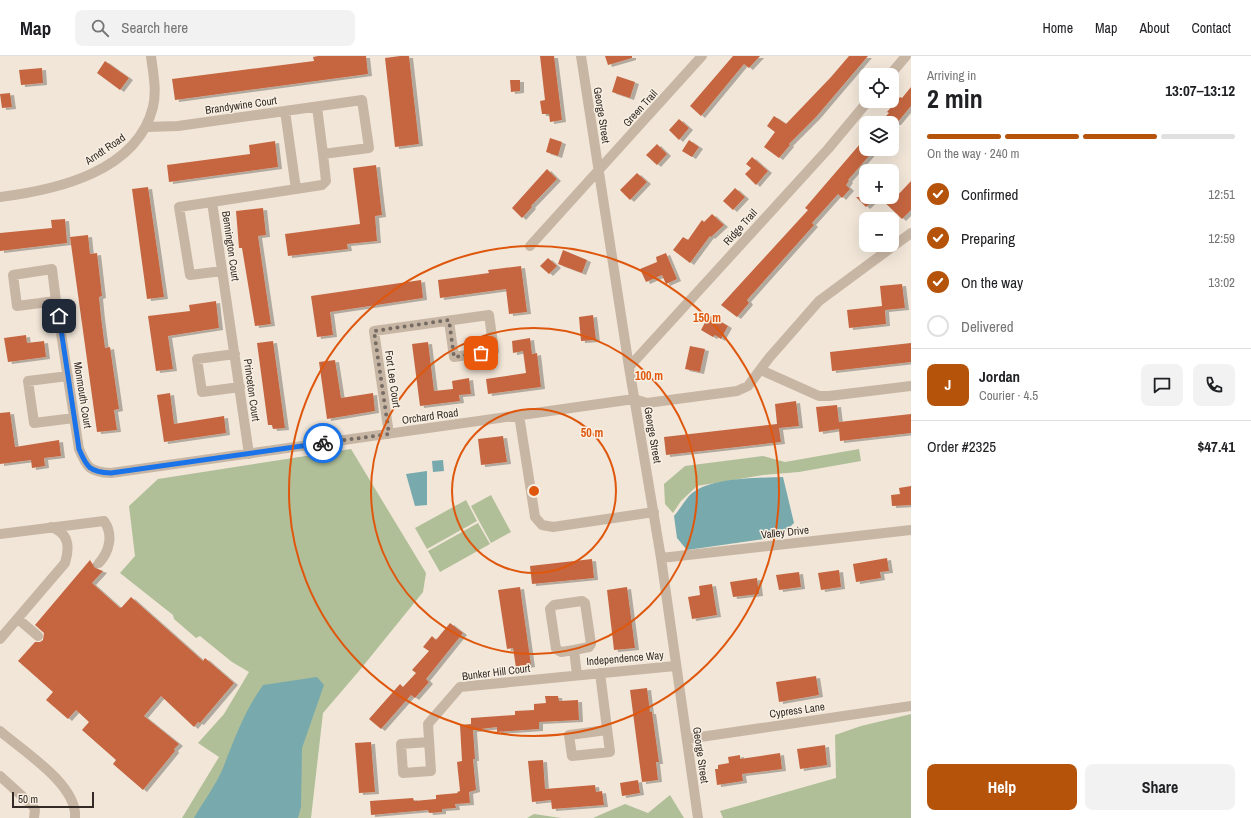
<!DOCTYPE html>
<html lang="en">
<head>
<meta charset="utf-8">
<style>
  body { margin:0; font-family:"Archivo Narrow",sans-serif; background:#f2f2f2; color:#202124; height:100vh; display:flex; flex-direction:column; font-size:15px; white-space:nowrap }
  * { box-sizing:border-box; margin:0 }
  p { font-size:13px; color:#757577 }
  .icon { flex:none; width:22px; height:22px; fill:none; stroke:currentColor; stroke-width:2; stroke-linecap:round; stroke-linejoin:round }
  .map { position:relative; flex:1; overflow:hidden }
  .side { display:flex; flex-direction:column; background:#fff; width:340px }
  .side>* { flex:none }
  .controls { position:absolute; left:859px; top:12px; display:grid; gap:8px }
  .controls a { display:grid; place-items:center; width:40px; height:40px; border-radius:8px; background:#fff; box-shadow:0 4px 16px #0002; font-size:20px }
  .scale { position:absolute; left:12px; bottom:10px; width:82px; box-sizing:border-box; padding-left:4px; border:2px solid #342b26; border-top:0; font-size:11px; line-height:14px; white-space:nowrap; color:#342b26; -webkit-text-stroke:3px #f9f0e4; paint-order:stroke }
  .pin { position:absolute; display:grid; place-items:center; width:34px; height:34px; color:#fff; margin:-17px; border-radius:8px; box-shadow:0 2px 6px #0006 }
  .courier { position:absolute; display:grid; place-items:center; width:40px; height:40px; margin:-20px; border:3px solid #1a73e8; border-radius:50%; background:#fff; color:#222; box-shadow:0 1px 5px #0007 }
  .headline em { font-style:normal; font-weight:700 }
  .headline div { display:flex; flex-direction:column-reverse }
  .headline { display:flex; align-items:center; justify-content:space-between; height:68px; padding:0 16px }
  h1 { font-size:26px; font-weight:700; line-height:30px }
  .bar { display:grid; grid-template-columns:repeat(4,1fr); gap:6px 4px; align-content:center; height:48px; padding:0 16px }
  .bar i { height:5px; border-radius:3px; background:#e0e0e0 }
  .bar .active { background:#b45309 }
  .bar p { grid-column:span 4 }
  .line { display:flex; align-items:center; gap:10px; padding:0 16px; border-top:1px solid #e0e0e0 }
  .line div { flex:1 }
  .round { display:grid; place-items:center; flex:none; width:42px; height:42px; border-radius:8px; background:#f2f2f2 }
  ol { padding:0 16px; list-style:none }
  li { display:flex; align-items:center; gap:12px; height:44px }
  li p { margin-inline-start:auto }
  li .icon { padding:4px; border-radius:50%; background:#b45309; color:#fff; stroke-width:4 }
  li:last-child { color:#757577 }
  li i { width:22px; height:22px; border:2px solid #e0e0e0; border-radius:50% }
  .action { display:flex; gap:8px; margin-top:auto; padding:8px 16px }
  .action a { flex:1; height:46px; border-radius:8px; background:#b45309; color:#fff; font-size:16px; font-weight:700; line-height:46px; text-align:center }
  .action a+a { background:#f2f2f2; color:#202124 }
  header { display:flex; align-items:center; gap:24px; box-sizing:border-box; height:56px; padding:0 20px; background:#fff; border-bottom:1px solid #e0e0e0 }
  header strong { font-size:19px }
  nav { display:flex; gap:22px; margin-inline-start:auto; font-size:14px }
  .search { width:280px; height:36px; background:#f2f2f2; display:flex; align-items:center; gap:10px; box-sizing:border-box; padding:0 14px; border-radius:8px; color:#757577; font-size:15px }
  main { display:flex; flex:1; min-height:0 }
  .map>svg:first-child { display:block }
  .green { fill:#b0bf98 }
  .water { fill:#77a9ad }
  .building { fill:#c56641; filter:url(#shadow) }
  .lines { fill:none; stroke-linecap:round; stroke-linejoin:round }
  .minor { stroke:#c8b6a4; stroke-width:10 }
  .done { stroke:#766c64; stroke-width:4; stroke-dasharray:0 7.2 }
  .route { stroke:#1a73e8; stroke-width:5 }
  .ring { fill:none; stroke:#df570d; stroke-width:2 }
  .labels { text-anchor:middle; stroke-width:3; stroke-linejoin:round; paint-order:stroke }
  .street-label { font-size:11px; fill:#342b26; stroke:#f9f0e4 }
  .centre { fill:#df570d; stroke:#f9f0e4; stroke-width:2 }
  .ring-label { font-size:12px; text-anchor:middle; font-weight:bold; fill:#df570d; stroke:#f9f0e4; stroke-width:3; stroke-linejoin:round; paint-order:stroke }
</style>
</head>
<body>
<header>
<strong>Map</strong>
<div class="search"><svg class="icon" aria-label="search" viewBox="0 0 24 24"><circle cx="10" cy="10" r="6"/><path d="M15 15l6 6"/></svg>Search here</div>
<nav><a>Home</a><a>Map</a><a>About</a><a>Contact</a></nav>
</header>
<main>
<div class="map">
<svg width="911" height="762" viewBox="0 0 911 762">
  <defs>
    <filter id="shadow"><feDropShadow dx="4" dy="2" stdDeviation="0" flood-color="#0004"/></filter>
  </defs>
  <rect width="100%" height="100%" fill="#f1e6d8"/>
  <!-- green -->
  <path class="green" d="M351,393L426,517L423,536L359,615L323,657L311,762H182L219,701L198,687L224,658L249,616L232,606L200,580L196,582L174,563L173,559L120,517L135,500L129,450L158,423Z
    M859,393L861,405L799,416L763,419L697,430L681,445L673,457L665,448L664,428L685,410L763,400L785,406Z
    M491,439L511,476L491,487L471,450Z
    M466,444L477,465L427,493L415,472Z
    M478,467L490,488L440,516L428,495Z
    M911,658V762H723L720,755L836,722L835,679L861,670Z
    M670,739L684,762H593L625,748L648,757Z
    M534,758L561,762H527Z"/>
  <!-- water -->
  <path class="water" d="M443,404L444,415L433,416L432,405Z
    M427,415V449L415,450L406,418Z
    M783,421L794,467L779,481L687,494L677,482L674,460C679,454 684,446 689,440C707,421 758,422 783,421Z
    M317,621L324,629L302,692L301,751L298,762H194C203,746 216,729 223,712C235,682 244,656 263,629Z"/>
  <!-- building -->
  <path class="building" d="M318,0H366L368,18L175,44L172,23L314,5L313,1Z
    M400,0H409L419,88L395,91L385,2Z
    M540,0H554L562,64L550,66L549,58H542L540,45L545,44Z
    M605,0H632V2L608,9Z
    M733,0H760L749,12L744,8L701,60L690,50Z
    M849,0H868L816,61L789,88L790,89L779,102L764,91L775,76L767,70L774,60L786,68L831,21Z
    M105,5L129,22L120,34L97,17Z
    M42,12L43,27L21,29L19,14Z
    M617,20L635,26L630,42L612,36Z
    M510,24H520V35L511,36Z
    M911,31V50L897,67H879L889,57L887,56L900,41L902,42Z
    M10,37L12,51L2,52L0,38Z
    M679,63L689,72L679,84L669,74Z
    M866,81V93H875L848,124L849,125L846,129L850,133L842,142L838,138L812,167L814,169L747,244L749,247L737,261L721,249L808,154L805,152Z
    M550,82L562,86L558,100L546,96Z
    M689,84L699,91L692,101L682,95Z
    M275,85L278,111L169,126L167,109L250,98L249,89Z
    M657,88L667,98L657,109L646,99Z
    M752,101L768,115L756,129L745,118L751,112L746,108Z
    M376,109L382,159L375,160L377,185L347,188L348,193L288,200L285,178L360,168L353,112Z
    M547,113L557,123L531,150L532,151L522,162L512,152Z
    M637,117L647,126L630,144L620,134Z
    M911,125V154L902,163L879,141H896Z
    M148,131L164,241L147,243L132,133Z
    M735,132L745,141L733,154L723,145Z
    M856,141H877L866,151Z
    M263,152L266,179L258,180L271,268L255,270L242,192H239L236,155Z
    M712,158L724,169L711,181L710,180L690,207L673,194L683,181L688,184L702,164L704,166Z
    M65,163L67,187L0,195V177L52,172L51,164Z
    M88,179L90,198L97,197L102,240L99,241L101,261L105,292L110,291L119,353L114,354L117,374L97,376L70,181Z
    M563,194L587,204L582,217L558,208Z
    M666,197L677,223L666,228L662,219L646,226L640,213L657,206L656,201Z
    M548,202L557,210L549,218L540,210Z
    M521,210L527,256L509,258L506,233L440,242L438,224L489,217L488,214Z
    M421,224L423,242L330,256L333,279L317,281L311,240Z
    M902,228L905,252L885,254L886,268L849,272L847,254L882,250L880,230Z
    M216,245L219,272L168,280L173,313L156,315L148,260L190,255L189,249Z
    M593,259L596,284L581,285L579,261Z
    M709,259L728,270L721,283L715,279L713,281L701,274Z
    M26,279L27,287L44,285L46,301L8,306L4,282Z
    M530,282L532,298L537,297L541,331L488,338L486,323L526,317L523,295L513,297L512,285Z
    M273,285L285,372L273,373L272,369H268L257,287Z
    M428,286L434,335L453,333L452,325L469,322L471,338L459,339L460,345L420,350L412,288Z
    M911,287V306L832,315L830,296Z
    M690,290L705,293L700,316L685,313Z
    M335,304L341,342L373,337L375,355L327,363L319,306Z
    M170,337L174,368L224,360L226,377L164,386L157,339Z
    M796,345L799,370L779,372L781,386L666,399L664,381L777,368L775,348Z
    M837,349L839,366L911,358V377L840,385L839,373L819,376L816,351Z
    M10,356L15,391L59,384L61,400L44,402L45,410L32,412L31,404L0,408V357Z
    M503,380L507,406L481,409L478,383Z
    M911,430V449L892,450L891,439L900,438L899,432Z
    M887,502L889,515L880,516L881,522L856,526L853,508Z
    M592,503L594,522L532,528L530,510Z
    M90,504L95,512L103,515L92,527L120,552L122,551L131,541L203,605L205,602L234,627L200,667L198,666L194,671L161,640L144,660L179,688L174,693L175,695L143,734L113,708L116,704L82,674L89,666L76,654L68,663L46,644L53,636L18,605L35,586H40L43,584L44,577L35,569Z
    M839,514L841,531L821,534L818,517Z
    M799,516L801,531L779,534L776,519Z
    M757,522L759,538L733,541L730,526Z
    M712,528L717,559L692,563L688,541L700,539L699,530Z
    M520,531L531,609L516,612L513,592L507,593L498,534Z
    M627,531L635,592L614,594L607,534Z
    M450,567L463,577L426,623L429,626L415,642L411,639L381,673L369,663L400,628L403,631L416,617L412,614L429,595L423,591L432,580L436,584Z
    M816,620L819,639L779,646L776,626Z
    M647,632L650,656H652L659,706H656L658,724L642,726L630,634Z
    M545,640H558L559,645L578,644L579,664L539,666V673L497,676V671L473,674L475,703H473L476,734L469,736L470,747L455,748L456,752L442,753V756L429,757L428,754L371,759L370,745L413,742L414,745L436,743V739L458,737L457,736L460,735L457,706L462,705L460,669L471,668V662L515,659V655L534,654V648L546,647Z
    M371,686L375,736L359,737L355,687Z
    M825,689L827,709L800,713L797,693Z
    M780,697L782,713L742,718L743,725L717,729L715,713H718V709L729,707L728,701L740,699V703Z
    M543,704L545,733L595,729L596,736L602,735L604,749L552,753L551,744L532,746L528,705Z
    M638,724L640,737L622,740L620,727Z"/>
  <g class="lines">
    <!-- minor -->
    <path class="minor" d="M581,0L629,311L661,502L698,762
      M890,19L906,0
      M317,51L323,98
      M146,71L178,70L285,55L296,133
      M0,141C56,134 137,116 153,51C157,34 153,17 151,0
      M212,146L179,151L190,219L222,215
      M530,190L702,0
      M52,213L56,245L17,250L13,219Z
      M56,245L79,393C87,412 90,416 111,417L634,343L647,347L737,335L748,330L769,302L819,245L911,177
      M235,298L197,303L202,336L240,331
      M629,311L828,93L868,45
      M761,314L819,340H829L911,330
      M68,320L28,325L34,367L74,362
      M519,359L535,461L542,469L553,471L654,456
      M389,378L374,275L489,259L494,295L454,301L449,265
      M249,398L212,146L322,129L326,125L323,98L369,92L362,44L285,55
      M0,478L104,465C114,479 109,496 99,507
      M661,502L911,474
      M18,563L38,580
      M0,583L65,507C70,491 69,477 51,471
      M574,594L589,591L591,588L585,547L582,545L554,549L550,553L556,593L561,596L574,594L577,619
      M600,617L610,696L572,700L569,679L607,674
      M0,675C23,695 78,729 75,762
      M687,683L911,650
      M429,686L401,688L403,717L431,715L428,668L460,631L675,610
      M0,720L33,750L35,754L34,762"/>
  </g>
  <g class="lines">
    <!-- done -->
    <path class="done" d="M323,387L389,378L374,275L449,264L454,301L481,297"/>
    <!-- route -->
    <path class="route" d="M59,260L79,393C87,412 90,416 111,417L323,387"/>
  </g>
  <!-- distance rings -->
  <g class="ring">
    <circle cx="534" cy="435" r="82"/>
    <circle cx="534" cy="435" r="163"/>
    <circle cx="534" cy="435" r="245"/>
  </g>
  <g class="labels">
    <!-- street labels -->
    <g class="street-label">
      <text transform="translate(241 49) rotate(-8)" y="4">Brandywine Court</text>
      <text transform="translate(640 52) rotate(-48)" y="4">Green Trail</text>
      <text transform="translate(602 59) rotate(81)" y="4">George Street</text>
      <text transform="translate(105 93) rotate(-34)" y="4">Arndt Road</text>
      <text transform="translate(740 171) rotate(-48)" y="4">Ridge Trail</text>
      <text transform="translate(231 190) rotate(82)" y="4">Bennington Court</text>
      <text transform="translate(393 323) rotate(82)" y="4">Fort Lee Court</text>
      <text transform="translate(252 334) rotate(82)" y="4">Princeton Court</text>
      <text transform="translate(83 339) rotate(81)" y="4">Monmouth Court</text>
      <text transform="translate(430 360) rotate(-8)" y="4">Orchard Road</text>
      <text transform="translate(653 379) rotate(80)" y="4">George Street</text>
      <text transform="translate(785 476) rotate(-6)" y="4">Valley Drive</text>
      <text transform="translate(625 602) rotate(-5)" y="4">Independence Way</text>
      <text transform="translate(496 616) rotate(-7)" y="4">Bunker Hill Court</text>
      <text transform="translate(797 654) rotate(-8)" y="4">Cypress Lane</text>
      <text transform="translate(701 699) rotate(82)" y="4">George Street</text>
    </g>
  </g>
  <circle cx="534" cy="435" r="6" class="centre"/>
  <g class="ring-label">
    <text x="707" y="266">150 m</text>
    <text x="649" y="324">100 m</text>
    <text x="592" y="381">50 m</text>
  </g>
</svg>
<div class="controls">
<a><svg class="icon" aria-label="locate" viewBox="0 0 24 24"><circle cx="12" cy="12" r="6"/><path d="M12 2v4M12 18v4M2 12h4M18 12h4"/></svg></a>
<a><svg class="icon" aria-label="layers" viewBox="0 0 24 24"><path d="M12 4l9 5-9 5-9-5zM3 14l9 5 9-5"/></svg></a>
<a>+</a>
<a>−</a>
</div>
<div class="scale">50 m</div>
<div class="pin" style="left:481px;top:297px;background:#ea580c"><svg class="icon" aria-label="bag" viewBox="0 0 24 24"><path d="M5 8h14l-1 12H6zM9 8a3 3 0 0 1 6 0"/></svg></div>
<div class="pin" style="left:59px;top:260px;background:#1f2937"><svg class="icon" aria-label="home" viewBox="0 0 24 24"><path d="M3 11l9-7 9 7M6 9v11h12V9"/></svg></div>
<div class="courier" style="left:323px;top:387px"><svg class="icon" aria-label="bike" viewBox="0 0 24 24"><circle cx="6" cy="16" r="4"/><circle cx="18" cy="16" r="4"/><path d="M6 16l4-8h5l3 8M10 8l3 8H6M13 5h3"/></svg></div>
</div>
<section class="side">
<div class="headline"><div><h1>2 min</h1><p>Arriving in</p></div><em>13:07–13:12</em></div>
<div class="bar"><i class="active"></i><i class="active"></i><i class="active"></i><i></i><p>On the way · 240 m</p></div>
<ol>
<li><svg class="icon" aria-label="check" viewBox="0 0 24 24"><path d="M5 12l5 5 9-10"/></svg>Confirmed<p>12:51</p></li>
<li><svg class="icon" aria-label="check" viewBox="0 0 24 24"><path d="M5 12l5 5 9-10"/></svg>Preparing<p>12:59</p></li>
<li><svg class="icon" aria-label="check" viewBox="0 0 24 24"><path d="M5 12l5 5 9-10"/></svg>On the way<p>13:02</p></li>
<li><i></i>Delivered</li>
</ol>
<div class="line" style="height:72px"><b class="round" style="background:#b45309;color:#fff">J</b><div><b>Jordan</b><p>Courier · 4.5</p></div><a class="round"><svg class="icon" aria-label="chat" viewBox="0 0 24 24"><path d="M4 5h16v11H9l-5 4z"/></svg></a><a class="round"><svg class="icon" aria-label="phone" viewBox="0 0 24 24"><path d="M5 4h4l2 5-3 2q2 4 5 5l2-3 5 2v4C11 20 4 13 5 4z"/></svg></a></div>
<div class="line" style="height:52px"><div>Order #2325</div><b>$47.41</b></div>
<div class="action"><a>Help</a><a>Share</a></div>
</section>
</main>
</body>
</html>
